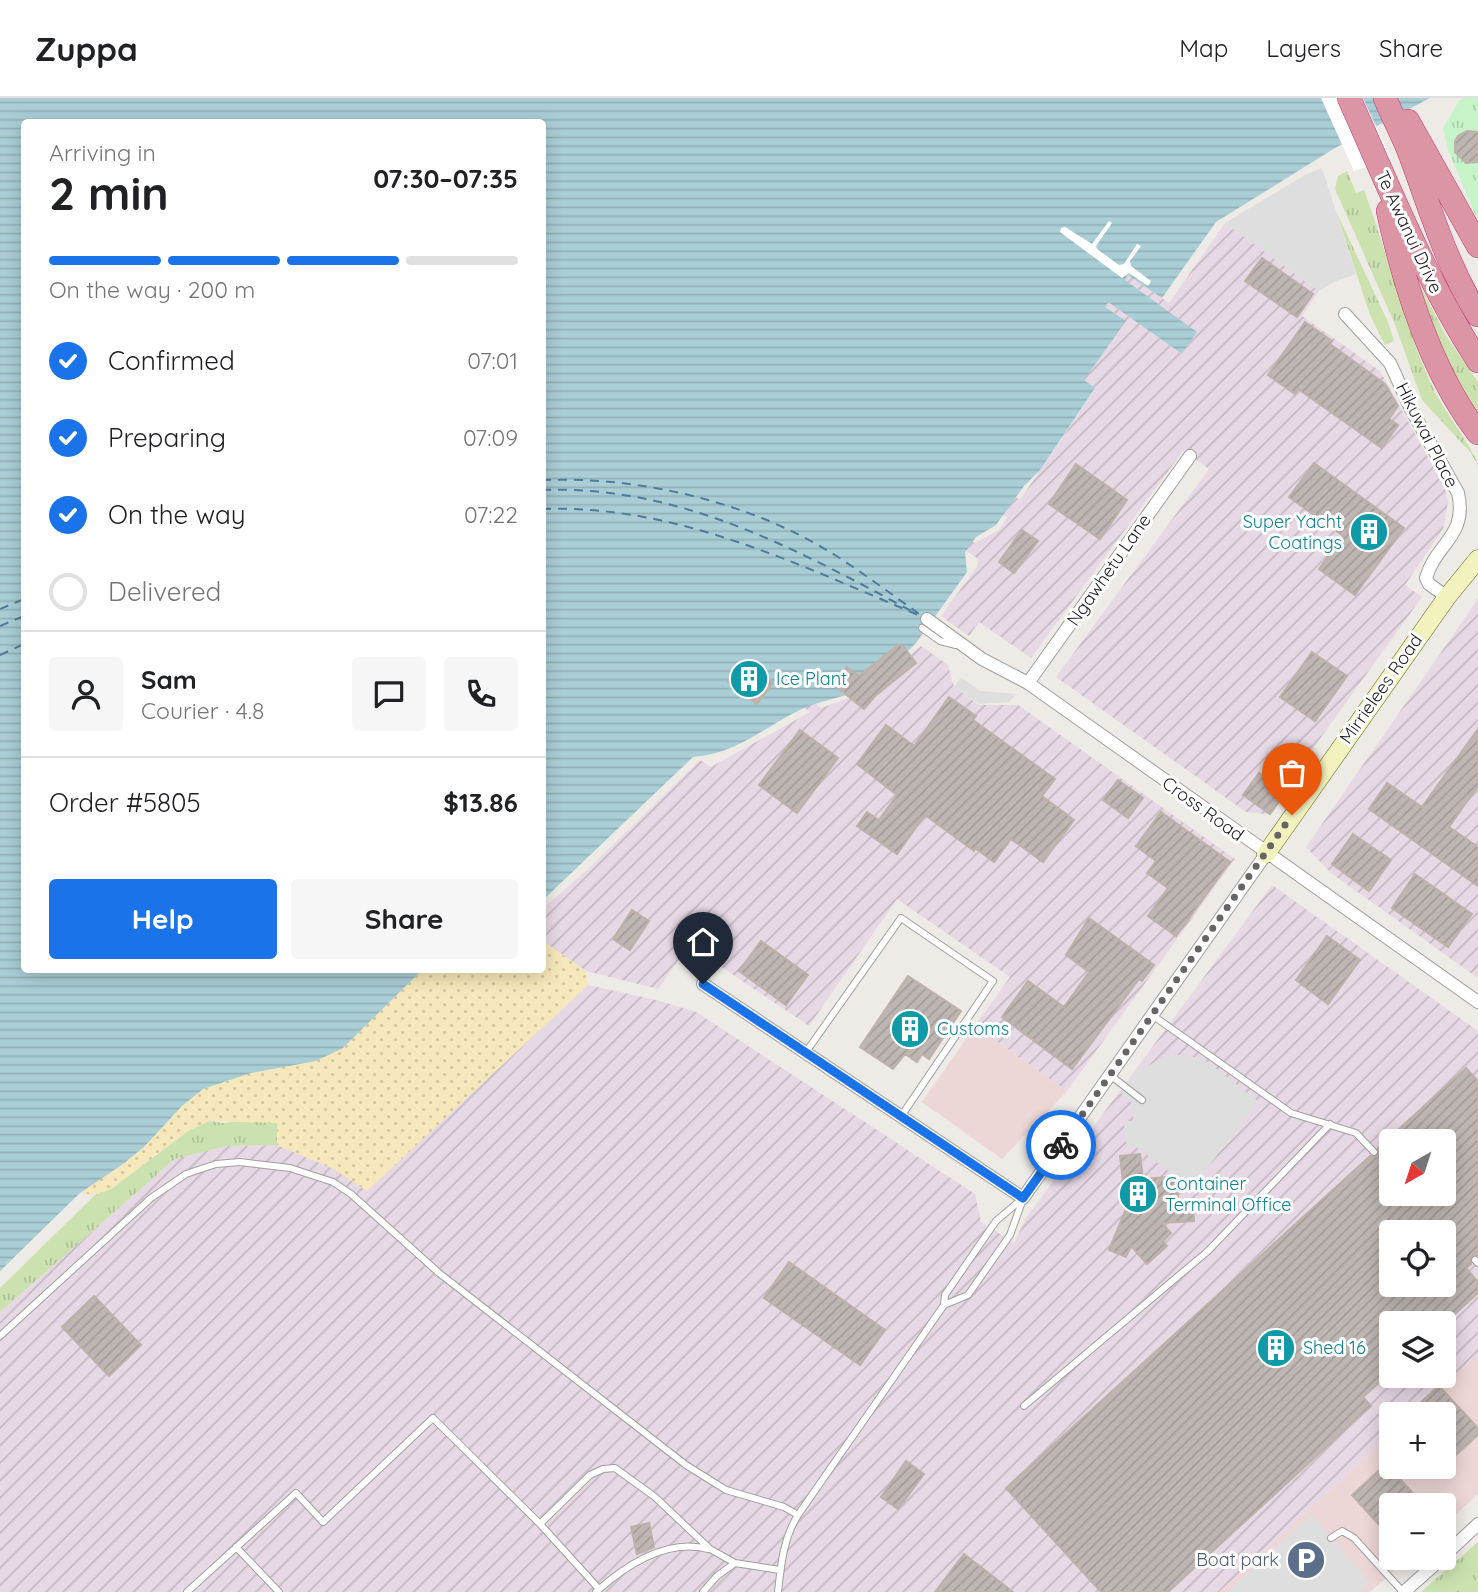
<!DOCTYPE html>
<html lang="en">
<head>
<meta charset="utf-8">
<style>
  body { margin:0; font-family:Quicksand,sans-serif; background:#f6f6f6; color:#202124; height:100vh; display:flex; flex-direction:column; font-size:26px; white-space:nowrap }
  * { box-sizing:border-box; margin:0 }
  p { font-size:23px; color:#757577 }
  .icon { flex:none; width:38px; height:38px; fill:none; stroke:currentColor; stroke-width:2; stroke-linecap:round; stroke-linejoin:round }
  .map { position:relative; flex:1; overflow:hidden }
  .details { position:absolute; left:21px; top:21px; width:525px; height:854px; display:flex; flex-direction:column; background:#fff; border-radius:7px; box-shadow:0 4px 18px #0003 }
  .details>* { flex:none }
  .needle { width:46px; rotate:219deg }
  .fabs { position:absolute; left:1379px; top:1031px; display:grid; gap:14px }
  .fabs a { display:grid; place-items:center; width:77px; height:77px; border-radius:7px; background:#fff; box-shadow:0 4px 18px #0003; font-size:35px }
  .pin { position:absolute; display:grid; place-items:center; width:60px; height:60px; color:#fff; margin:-72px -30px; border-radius:50% 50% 50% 0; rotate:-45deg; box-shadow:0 0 7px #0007 }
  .pin .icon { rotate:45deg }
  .courier { position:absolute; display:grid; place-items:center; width:70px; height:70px; margin:-35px; border:5px solid #1a73e8; border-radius:50%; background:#fff; color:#222; box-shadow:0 2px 9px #0007 }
  .headline em { font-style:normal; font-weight:700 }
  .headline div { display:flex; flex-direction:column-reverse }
  .headline { display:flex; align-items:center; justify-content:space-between; height:119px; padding:0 28px }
  h1 { font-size:46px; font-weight:700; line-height:52px }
  .bar { display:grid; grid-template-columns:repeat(4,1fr); gap:10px 7px; align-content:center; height:84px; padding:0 28px }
  .bar i { height:9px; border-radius:5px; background:#e0e0e0 }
  .bar .on { background:#1a73e8 }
  .bar p { grid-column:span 4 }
  .line { display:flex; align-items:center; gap:18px; padding:0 28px; border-top:2px solid #e0e0e0 }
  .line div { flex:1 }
  .round { display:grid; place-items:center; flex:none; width:74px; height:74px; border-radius:7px; background:#f6f6f6 }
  ol { padding:0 28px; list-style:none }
  li { display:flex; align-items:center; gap:21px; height:77px }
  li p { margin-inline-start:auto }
  li .icon { padding:7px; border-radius:50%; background:#1a73e8; color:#fff; stroke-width:4 }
  li:last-child { color:#757577 }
  li i { width:38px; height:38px; border:4px solid #e0e0e0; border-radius:50% }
  .primary-button { display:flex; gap:14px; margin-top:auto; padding:14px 28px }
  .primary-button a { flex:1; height:80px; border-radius:7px; background:#1a73e8; color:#fff; font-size:28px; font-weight:700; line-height:80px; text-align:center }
  .primary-button a+a { background:#f6f6f6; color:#202124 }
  header { display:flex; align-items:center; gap:42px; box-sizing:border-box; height:98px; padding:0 35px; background:#fff; border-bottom:2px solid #e0e0e0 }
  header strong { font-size:33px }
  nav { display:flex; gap:38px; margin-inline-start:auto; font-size:24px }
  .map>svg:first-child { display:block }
  .commercial { fill:#edd6d6 }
  .industrial { fill:url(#industrial-furrows); fill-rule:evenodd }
  .grass { fill:url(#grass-tufts) }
  .sand { fill:url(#sand-dots) }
  .park { fill:url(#park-tufts) }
  .parking { fill:#dedede }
  .water { fill:url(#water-rules) }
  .pier { fill:#fff }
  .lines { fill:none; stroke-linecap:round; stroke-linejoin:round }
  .ferry { stroke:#527a9b; stroke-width:2; stroke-dasharray:9 7; stroke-linecap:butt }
  .building { fill:url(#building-hatch); stroke:#beb1a9; stroke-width:2; fill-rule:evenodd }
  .lane-casing { stroke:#9f9f9f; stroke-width:8 }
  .street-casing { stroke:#9f9f9f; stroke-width:14 }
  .secondary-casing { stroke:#626811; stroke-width:19 }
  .highway-casing { stroke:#c6386e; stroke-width:24 }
  .lane { stroke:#fff; stroke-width:6 }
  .street { stroke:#fff; stroke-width:12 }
  .secondary { stroke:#f1f2be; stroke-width:18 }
  .highway { stroke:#dc95a5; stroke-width:23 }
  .done { stroke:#676564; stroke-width:7; stroke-dasharray:0 12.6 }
  .route { stroke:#1a73e8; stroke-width:9 }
  .labels { text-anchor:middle; stroke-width:6; stroke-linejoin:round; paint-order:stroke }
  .street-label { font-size:18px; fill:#1e1e1e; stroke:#fff }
  .culture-label { font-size:18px; fill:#0d838f; stroke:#fff; text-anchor:start }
  .service-label { font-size:18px; fill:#4e5e75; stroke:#fff; text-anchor:end }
</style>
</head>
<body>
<header>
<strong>Zuppa</strong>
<nav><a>Map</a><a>Layers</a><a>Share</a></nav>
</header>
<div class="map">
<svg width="1478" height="1494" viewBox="0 0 1478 1494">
  <defs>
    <pattern id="industrial-furrows" width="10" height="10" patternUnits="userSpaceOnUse" patternTransform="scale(1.75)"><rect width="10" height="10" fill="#e6d8e4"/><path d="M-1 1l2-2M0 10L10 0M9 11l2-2" fill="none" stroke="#c5b9c3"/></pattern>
    <pattern id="grass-tufts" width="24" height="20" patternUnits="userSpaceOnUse" patternTransform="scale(1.75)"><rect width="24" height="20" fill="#cbe2b0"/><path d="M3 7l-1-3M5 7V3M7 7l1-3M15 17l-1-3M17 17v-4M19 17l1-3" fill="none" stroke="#aec197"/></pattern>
    <pattern id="sand-dots" width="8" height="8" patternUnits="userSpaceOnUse" patternTransform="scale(1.75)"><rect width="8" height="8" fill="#f6e8ba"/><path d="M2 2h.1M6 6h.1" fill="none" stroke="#d2c79f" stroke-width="1.8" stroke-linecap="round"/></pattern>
    <pattern id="park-tufts" width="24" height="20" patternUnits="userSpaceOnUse" patternTransform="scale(1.75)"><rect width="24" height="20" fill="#c6f3c8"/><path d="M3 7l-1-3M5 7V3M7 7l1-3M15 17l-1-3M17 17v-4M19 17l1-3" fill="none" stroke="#aad0ab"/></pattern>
    <pattern id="water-rules" width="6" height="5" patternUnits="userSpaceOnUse" patternTransform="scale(1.75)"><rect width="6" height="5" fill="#aaced6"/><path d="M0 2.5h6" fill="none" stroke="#92b0b7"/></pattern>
    <pattern id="building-hatch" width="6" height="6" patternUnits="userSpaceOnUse" patternTransform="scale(1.75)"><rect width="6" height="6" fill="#beb6b2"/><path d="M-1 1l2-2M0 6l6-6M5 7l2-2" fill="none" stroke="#a39c99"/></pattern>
  </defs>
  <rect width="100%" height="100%" fill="#eeeae5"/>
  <!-- commercial -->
  <path class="commercial" d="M975,928L1067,993L1002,1061L922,1004Z
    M1478,1257V1396L1444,1427V1407H1391V1460H1408L1370,1494H1219L1391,1336V1368H1444V1316H1413Z"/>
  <!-- industrial -->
  <path class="industrial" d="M1225,125L1319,193L1302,218L1380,273L1445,390L1448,404L1443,431L1405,487L1422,499L1266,716L1246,714L1056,579L1209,371L1183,353L1031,560L979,524L969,538L941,518L977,469L978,461L951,442L949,444L946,442L941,450L935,445L997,356L1000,358L986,379L1020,402L1095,291L1083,282L1125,223L1105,209L1108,204L1182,256L1197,234L1124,182L1128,176L1169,205ZM973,396L1007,420L999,432L975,445L961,434L970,421L961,414Z
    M1478,501V880L1331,775L1306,749Z
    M898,547L903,548L910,557L921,548L948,567L954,589L979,607H1018L1235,761L1067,993L975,928L1010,879L897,801L809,928L689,847L658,891L586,873L543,843L542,811L584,775L700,662L711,669L810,614L780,590L779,577L821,610L849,600L833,586L847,569L864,574Z
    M1272,787L1478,933V1257L1413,1316H1391V1336L1219,1494H0V1214L175,1061L227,1048L277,1047L334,1071L367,1092L588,887L656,902L696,914L975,1096L981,1124L1014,1145L1026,1120ZM1391,1043H1444V1096H1391ZM1391,1134H1444V1186H1391ZM1391,1225H1444V1278H1391Z"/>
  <!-- grass -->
  <path class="grass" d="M1347,73L1356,95L1364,92C1389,159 1404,229 1435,294C1442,309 1478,358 1478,367L1470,354L1422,302L1394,224L1335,91L1338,78Z
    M1336,113L1388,224L1394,243L1385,247L1370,217Z
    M1420,187L1446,238L1478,284V322L1462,299L1417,188Z
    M247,1022L277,1025V1047L227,1048L175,1061L0,1214V1190L95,1097L111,1091L188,1033L208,1023L224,1025Z
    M1478,1444V1494H1421Z"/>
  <!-- sand -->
  <path class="sand" d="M543,843L586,873L588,887L367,1093L334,1071L277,1047V1025L209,1023L188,1033L111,1091L95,1097L80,1095L123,1066L144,1049L182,1008L203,991L251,975L343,950L422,872H542Z"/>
  <!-- park -->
  <path class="park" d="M1463,0H1478V123L1448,52L1443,30L1459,3Z"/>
  <!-- parking -->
  <path class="parking" d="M1322,70L1356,176L1336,183L1319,193L1225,125L1305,77Z
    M961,579L980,593L1017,596L1009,604L979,606L954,589Z
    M1172,956L1202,960L1258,1003L1192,1090L1135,1048L1126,1046L1124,1023H1134L1131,1004L1121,995L1137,973Z
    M1311,1417L1370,1484L1359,1494H1227Z"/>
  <!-- water -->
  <path class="water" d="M0,0H1430L1335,50L1216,124L1162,200L1128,177L1125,182L1197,234L1182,256L1108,204L1105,209L1126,223L1084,282L1095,290L1040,372L1024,388L996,427L976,439L965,454L967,474L916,545L907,554L903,548L897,547L865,574L869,586L847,569L833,586L846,597C830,602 813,605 798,613C759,632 740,654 693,659L543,802L542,24H24V872H422L343,950L316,963L251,975L203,991L182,1008L144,1049L123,1066L80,1095L0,1173Z"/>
  <!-- pier -->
  <path class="pier" d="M1321,0H1363L1391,61L1354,73Z
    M1109,123L1112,125L1096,148L1097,151L1119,167L1124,166L1137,146L1141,148L1130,163L1131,168L1151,183L1148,188L1129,175L1122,180L1060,134L1061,130L1065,129L1092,146Z"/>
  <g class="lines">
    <!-- ferry -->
    <path class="ferry" d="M542,382C642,378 754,405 838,459C867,478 894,498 922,518
      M542,392C681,387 798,452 917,516
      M542,411C678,406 801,468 923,519
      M0,511L24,501
      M0,528L24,518
      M0,557L24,546"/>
  </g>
  <!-- building -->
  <path class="building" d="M1467,33L1478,34V64L1466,65L1455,54V43L1458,38Z
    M1262,160L1313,196L1297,219L1245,183Z
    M1305,224L1332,243L1330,246L1385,286L1398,308L1389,321L1398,327L1382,350L1298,291L1295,296L1268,277Z
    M1314,365L1404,430L1355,497L1319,471L1343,438L1289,399Z
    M1076,366L1127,402L1100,441L1049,406Z
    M1022,432L1038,443L1014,475L999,464Z
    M898,547L903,548L916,565L875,598L864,611L833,586L847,569L859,578Z
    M1312,554L1347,578L1315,623L1280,599Z
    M743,563L773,585L757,606L728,584Z
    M949,599L976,618L973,622L1055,681L1042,698L1074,722L1043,764L1011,741L994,764L975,750L974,753L925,717L897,756L857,728L867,714L879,722L897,697L857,666L886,627L914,648Z
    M1478,631V688L1449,729L1478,749V788L1369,711L1387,685L1422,709Z
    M800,632L838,660L797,715L759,687Z
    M1259,675L1286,694L1270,716L1243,697Z
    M1118,682L1143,700L1128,720L1103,702Z
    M1161,714L1230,764L1176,838L1148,818L1168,790L1147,775L1156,763L1136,748Z
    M1353,736L1391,762L1369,793L1332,766Z
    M1415,776L1472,816L1448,849L1392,810Z
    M632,812L649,823L630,852L613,841Z
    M1089,820L1154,867L1142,883L1139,881L1072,971L1002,919L1028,883L1064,909L1089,874L1066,857Z
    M1327,838L1360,862L1328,906L1296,882Z
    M761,843L808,877L786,907L739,873Z
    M908,878L961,913L929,961L922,956L917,964L905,956L893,971L860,949Z
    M1466,970L1478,983V1157L1471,1159V1166L1466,1170L1478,1184V1195L1445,1225H1391V1274L1363,1299L1371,1308L1168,1494H1101L1006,1390L1370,1058L1377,1059L1378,1050ZM1391,1043H1444V1096H1391ZM1391,1134H1444V1186H1391Z
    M1140,1056L1143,1081L1176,1078L1179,1110L1193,1109L1194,1123L1162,1125L1171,1135L1163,1143L1167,1148L1147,1166L1131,1148L1126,1159L1109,1152L1126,1111L1120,1058Z
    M789,1164L885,1232L860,1267L764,1200Z
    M94,1198L141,1247L109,1278L62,1229Z
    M1439,1288L1478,1330V1337L1444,1368V1316H1408Z
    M906,1363L924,1376L898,1411L881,1399Z
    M1386,1366L1424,1407H1391V1440L1352,1397Z
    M649,1425L654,1449L637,1456L631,1429Z
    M964,1456L1013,1494H935Z"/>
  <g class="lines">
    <!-- lane casing -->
    <g class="lane-casing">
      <path id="lane" d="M922,530L940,543L956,547
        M1152,917L1291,1015L1356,1035L1374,1054
        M806,954L901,820L993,883L902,1017
        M1110,977L1142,1002
        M1475,1162L1478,1165
        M944,1207L968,1197L1010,1137L1023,1101
        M0,1238L151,1100L186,1076L216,1066L240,1064L290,1070L333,1084L351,1096L439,1175L686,1367L726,1392L784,1409L798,1417
        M1024,1308L1208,1153L1330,1026
        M540,1426L590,1377L603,1371L615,1370L655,1399L710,1451L735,1465L717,1478L703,1494
        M1331,1440L1342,1433L1354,1440L1403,1494
        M236,1449L279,1494
        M735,1465L780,1472
        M187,1494L296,1395L323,1424L433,1320L540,1426L599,1491
        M596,1494C626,1467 666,1440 708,1451
        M778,1494C781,1467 783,1441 798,1417L944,1207L945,1197L996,1123L1022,1101"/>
    </g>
    <!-- street casing -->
    <g class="street-casing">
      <path id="street" d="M1345,216L1390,265L1411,311L1458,395C1468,438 1436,445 1426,480L1429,486L1447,499
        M927,521L982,561L1028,585L1478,904
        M1028,585L1190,358
        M703,886L1023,1100L1266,756
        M1444,1458L1478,1426
        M1404,1494L1442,1460"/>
    </g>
    <!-- secondary casing -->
    <g class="secondary-casing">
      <path id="secondary" d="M1266,756L1447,499L1478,461"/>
    </g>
    <!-- highway casing -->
    <g class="highway-casing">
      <path id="highway" d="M1349,0C1389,89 1425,181 1478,263
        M1385,0C1393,20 1404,39 1411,59C1431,113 1447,168 1478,217
        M1408,23L1478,148
        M1388,113C1404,187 1432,275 1478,335"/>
    </g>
    <!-- lane -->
    <use href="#lane" class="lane"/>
    <!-- street -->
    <use href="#street" class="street"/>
    <!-- secondary -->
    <use href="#secondary" class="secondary"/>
    <!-- highway -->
    <use href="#highway" class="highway"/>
  </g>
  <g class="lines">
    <!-- done -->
    <path class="done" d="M1061,1047L1292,717"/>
    <!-- route -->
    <path class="route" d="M703,886L1023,1100L1061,1047"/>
  </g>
  <!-- icons -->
  <defs>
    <g id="building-disc" transform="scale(2.0125)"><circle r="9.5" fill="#0f9aa8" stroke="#fff"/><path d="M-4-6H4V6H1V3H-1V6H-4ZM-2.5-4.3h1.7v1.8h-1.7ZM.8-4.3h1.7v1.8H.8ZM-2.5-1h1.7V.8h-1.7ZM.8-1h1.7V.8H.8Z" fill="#fff"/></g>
    <g id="parking-disc" transform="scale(2.0125)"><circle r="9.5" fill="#5c6f8a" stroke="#fff"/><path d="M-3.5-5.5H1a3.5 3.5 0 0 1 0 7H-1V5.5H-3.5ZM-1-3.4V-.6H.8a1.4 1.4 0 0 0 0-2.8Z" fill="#fff"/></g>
  </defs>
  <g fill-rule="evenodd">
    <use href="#building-disc" x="1369" y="434"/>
    <use href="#building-disc" x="749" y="581"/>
    <use href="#building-disc" x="910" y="931"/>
    <use href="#building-disc" x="1138" y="1096"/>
    <use href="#building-disc" x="1276" y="1250"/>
    <use href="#parking-disc" x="1306" y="1462"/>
  </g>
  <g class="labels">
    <!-- street labels -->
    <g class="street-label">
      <text transform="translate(1409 134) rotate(65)" y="6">Te Awanui Drive</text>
      <text transform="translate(1427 337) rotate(63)" y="6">Hikuwai Place</text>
      <text transform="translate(1109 472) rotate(-55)" y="6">Ngawhetu Lane</text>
      <text transform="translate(1381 591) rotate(-55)" y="6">Mirrielees Road</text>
      <text transform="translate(1203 711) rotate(36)" y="6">Cross Road</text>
    </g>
    <!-- culture labels -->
    <g class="culture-label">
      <text x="1342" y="430" text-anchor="end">Super Yacht<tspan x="1342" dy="21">Coatings</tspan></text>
      <text x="776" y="587">Ice Plant</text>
      <text x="937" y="937">Customs</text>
      <text x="1165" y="1092">Container<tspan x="1165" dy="21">Terminal Office</tspan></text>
      <text x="1303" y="1256">Shed 16</text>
    </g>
    <!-- service labels -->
    <g class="service-label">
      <text x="1279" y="1468">Boat park</text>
    </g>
  </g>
</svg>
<div class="fabs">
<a><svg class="needle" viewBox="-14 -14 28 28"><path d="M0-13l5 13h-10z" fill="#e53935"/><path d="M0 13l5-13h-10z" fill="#757577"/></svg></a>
<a><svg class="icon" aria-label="locate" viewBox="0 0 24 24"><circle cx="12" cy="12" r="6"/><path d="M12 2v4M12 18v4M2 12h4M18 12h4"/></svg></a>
<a><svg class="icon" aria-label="layers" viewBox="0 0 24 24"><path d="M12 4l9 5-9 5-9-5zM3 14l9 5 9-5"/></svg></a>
<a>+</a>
<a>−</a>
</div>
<div class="pin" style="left:1292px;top:717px;background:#ea580c"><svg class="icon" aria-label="bag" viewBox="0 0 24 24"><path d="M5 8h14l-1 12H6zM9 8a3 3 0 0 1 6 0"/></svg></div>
<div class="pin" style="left:703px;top:886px;background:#1f2937"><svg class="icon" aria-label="home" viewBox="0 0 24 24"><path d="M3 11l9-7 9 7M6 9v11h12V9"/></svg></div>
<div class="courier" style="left:1061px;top:1047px"><svg class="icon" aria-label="bike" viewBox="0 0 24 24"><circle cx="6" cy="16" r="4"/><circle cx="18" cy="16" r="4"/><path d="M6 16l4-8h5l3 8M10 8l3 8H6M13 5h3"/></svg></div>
<section class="details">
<div class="headline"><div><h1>2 min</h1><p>Arriving in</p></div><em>07:30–07:35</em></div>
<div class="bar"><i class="on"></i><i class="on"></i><i class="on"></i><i></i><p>On the way · 200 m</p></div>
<ol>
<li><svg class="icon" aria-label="check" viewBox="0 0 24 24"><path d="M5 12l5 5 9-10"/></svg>Confirmed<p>07:01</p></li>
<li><svg class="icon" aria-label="check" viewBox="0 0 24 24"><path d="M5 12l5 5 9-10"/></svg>Preparing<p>07:09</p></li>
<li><svg class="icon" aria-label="check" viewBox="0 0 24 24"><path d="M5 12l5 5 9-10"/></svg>On the way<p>07:22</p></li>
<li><i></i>Delivered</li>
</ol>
<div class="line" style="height:126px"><a class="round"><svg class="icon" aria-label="person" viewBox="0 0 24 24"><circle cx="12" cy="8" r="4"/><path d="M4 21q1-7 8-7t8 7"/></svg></a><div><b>Sam</b><p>Courier · 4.8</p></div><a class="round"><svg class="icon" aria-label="chat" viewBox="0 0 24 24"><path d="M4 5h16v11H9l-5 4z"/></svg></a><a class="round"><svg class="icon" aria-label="phone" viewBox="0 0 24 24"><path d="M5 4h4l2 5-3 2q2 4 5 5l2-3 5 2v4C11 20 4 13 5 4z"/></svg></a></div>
<div class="line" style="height:91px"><div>Order #5805</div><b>$13.86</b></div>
<div class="primary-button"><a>Help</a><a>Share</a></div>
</section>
</div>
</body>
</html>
